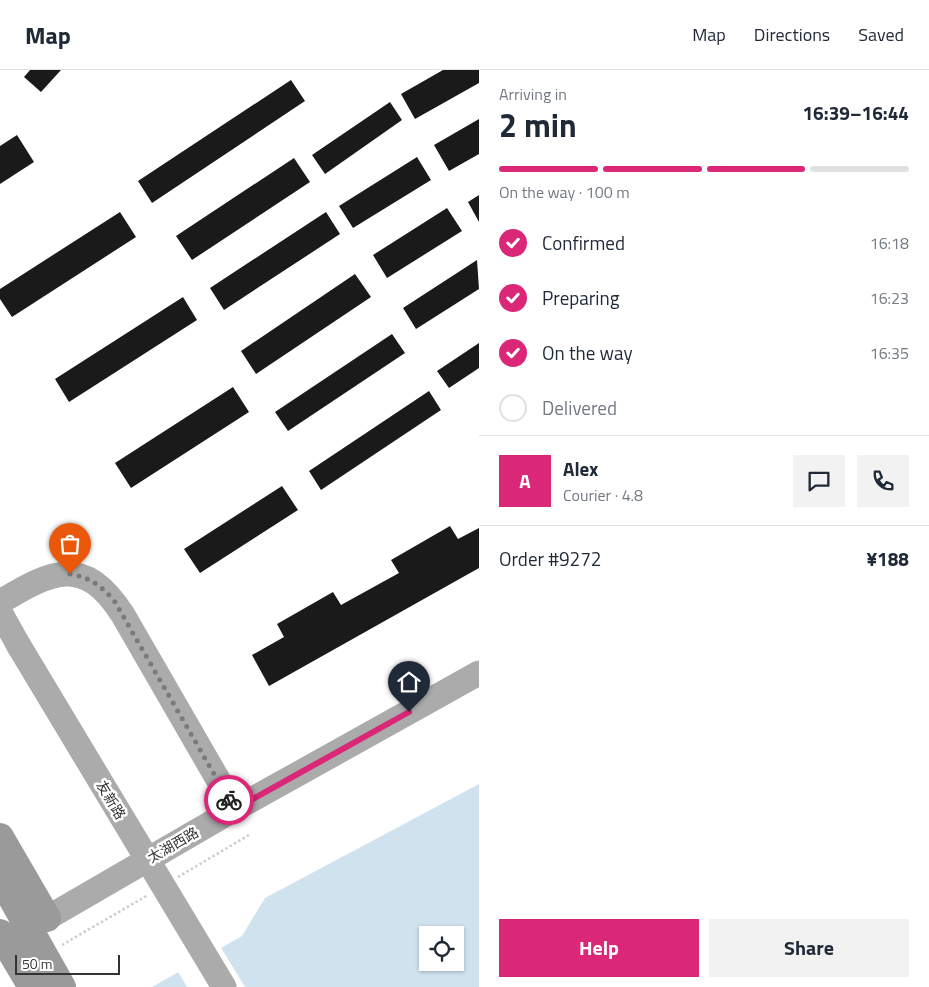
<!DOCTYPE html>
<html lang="en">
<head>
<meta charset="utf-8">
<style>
  body { margin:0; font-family:"Titillium Web","Noto Sans SC",sans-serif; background:#f2f2f3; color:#1f2937; height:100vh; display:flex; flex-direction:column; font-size:19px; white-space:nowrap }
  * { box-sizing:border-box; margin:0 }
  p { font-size:16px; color:#747a83 }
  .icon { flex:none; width:28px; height:28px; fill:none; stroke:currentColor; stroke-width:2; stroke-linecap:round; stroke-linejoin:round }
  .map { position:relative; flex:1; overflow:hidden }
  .details { display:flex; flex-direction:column; background:#fff; width:450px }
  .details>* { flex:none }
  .controls { position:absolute; left:419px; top:856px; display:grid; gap:10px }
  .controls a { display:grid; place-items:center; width:45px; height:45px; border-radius:0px; background:#fff; box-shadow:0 1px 4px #0004; font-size:25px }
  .scale { position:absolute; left:15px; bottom:12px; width:105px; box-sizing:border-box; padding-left:5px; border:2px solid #333; border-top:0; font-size:14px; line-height:18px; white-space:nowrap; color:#333; -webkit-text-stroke:4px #fff; paint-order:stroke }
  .pin { position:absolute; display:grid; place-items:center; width:42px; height:42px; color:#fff; margin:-51px -21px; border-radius:50% 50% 50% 0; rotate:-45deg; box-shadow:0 0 5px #0007 }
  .pin .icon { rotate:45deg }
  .courier { position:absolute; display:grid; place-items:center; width:50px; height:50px; margin:-25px; border:4px solid #db2777; border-radius:50%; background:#fff; color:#222; box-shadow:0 1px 6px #0007 }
  .summary em { font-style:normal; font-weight:700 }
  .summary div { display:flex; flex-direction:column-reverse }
  .summary { display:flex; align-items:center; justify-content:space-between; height:85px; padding:0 20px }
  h1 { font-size:32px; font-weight:700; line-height:38px }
  .bar { display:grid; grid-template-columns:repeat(4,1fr); gap:8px 5px; align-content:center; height:60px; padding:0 20px }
  .bar i { height:6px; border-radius:4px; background:#e0e1e3 }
  .bar .current { background:#db2777 }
  .bar p { grid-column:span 4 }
  .line { display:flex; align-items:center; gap:12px; padding:0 20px; border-top:1px solid #e0e1e3 }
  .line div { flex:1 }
  .round { display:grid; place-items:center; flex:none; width:52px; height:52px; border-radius:0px; background:#f2f2f3 }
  ol { padding:0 20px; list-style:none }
  li { display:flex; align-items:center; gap:15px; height:55px }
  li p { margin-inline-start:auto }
  li .icon { padding:5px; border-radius:50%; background:#db2777; color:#fff; stroke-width:4 }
  li:last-child { color:#747a83 }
  li i { width:28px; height:28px; border:2px solid #e0e1e3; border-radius:50% }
  .action { display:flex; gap:10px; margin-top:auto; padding:10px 20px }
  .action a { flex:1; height:58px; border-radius:0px; background:#db2777; color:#fff; font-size:20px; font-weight:700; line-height:58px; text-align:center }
  .action a+a { background:#f2f2f3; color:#1f2937 }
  header { display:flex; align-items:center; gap:30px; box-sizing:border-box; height:70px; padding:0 25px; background:#fff; border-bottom:1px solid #e0e1e3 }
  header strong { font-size:24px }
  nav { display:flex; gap:28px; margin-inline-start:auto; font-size:18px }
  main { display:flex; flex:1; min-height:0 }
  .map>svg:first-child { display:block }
  .water { fill:#cfe2ee; fill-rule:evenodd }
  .pier { fill:#fff }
  .building { fill:#1a1a1a }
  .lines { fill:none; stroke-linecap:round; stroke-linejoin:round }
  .path { stroke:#cdcdcd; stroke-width:2.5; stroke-dasharray:2.5 2.5; stroke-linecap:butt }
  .major { stroke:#ababab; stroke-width:25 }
  .highway { stroke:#9a9a9a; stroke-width:28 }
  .major-bridge { stroke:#ababab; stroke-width:25 }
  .highway-bridge { stroke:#9a9a9a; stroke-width:28 }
  .done { stroke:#7a7a7a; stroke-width:5; stroke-dasharray:0 9 }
  .route { stroke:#db2777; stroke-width:6 }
  .labels { text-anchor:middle; stroke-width:5; stroke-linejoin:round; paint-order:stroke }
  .street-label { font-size:14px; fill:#333; stroke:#fff }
</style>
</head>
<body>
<header>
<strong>Map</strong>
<nav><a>Map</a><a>Directions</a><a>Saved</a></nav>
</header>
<main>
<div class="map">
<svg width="479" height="917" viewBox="0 0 479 917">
  <rect width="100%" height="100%" fill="#fff"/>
  <!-- water -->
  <path class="water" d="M479,714V917H152L242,866L265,828ZM428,865H455V892H428Z"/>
  <!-- pier -->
  <path class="pier" d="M220,876L245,917H187L177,900Z"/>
  <!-- building -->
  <path class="building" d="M30,0H61L41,22L24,7Z
    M443,0H479V13L415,49L401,24Z
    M291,10L305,31L152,133L138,111Z
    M390,32L402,50L325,104L312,85Z
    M479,49V84L449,101L434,75Z
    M17,65L34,92L0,114V76Z
    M417,87L431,110L353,158L339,136Z
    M294,88L310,112L192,190L176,166Z
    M479,125V152L468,132Z
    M447,138L462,161L387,208L373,185Z
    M120,142L136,167L12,247L0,229V219Z
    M326,142L340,164L224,240L210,218Z
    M477,190L479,219L416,259L403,238Z
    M355,204L371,227L256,304L241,281Z
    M183,227L197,250L69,332L55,309Z
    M392,264L405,283L288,361L275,342Z
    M479,273V298L449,318L437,301Z
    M233,317L249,342L131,418L115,393Z
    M429,321L441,340L321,420L309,401Z
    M282,416L298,440L200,503L184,479Z
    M450,456L458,469L479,458V498L269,616L252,585L284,567L277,554L333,522L341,535L399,503L391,490Z"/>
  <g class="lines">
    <!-- path -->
    <path class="path" d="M178,807L249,765
      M62,875L148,825"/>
    <!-- major -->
    <path class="major" d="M0,532C52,501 84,484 123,545L235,739
      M0,542L19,576
      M30,858L235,739L479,603"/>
    <!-- highway -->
    <path class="highway" d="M0,767L47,848"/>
    <!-- major-bridge -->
    <path class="major-bridge" d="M19,576L224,917"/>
    <!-- highway-bridge -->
    <path class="highway-bridge" d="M0,807L62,917
      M0,863L32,917"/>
  </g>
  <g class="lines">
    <!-- done -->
    <path class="done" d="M70,504C90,507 103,517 115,532L229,730"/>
    <!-- route -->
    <path class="route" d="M229,730L235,739L409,642"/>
  </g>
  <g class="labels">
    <!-- street labels -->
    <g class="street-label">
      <text transform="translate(111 730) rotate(59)" y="5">友新路</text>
      <text transform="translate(173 775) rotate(-30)" y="5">太湖西路</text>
    </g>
  </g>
</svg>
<div class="controls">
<a><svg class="icon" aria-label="locate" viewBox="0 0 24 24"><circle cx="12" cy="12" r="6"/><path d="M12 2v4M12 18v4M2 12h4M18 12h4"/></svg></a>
</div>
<div class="scale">50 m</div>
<div class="pin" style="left:70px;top:504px;background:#ea580c"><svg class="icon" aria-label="bag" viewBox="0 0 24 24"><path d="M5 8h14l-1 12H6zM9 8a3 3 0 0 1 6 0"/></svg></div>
<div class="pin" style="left:409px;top:642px;background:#1f2937"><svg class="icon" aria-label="home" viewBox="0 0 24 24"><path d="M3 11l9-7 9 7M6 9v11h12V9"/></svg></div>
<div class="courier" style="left:229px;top:730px"><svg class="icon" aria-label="bike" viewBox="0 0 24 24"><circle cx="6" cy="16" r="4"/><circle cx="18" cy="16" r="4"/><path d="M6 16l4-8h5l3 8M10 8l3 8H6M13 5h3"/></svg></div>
</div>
<section class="details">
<div class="summary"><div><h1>2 min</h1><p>Arriving in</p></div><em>16:39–16:44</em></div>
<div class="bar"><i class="current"></i><i class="current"></i><i class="current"></i><i></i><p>On the way · 100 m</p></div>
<ol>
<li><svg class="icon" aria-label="check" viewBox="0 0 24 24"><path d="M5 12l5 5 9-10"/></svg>Confirmed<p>16:18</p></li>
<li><svg class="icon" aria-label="check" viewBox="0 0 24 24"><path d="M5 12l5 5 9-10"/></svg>Preparing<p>16:23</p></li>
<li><svg class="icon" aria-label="check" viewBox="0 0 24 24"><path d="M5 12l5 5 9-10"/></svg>On the way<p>16:35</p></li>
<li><i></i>Delivered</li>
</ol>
<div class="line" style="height:90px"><b class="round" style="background:#db2777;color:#fff">A</b><div><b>Alex</b><p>Courier · 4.8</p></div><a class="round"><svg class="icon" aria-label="chat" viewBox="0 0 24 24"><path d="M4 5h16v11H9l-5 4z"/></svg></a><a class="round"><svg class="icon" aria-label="phone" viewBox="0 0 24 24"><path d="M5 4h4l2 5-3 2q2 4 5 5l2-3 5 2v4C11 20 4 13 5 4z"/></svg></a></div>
<div class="line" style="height:65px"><div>Order #9272</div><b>¥188</b></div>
<div class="action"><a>Help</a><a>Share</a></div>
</section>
</main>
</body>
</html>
